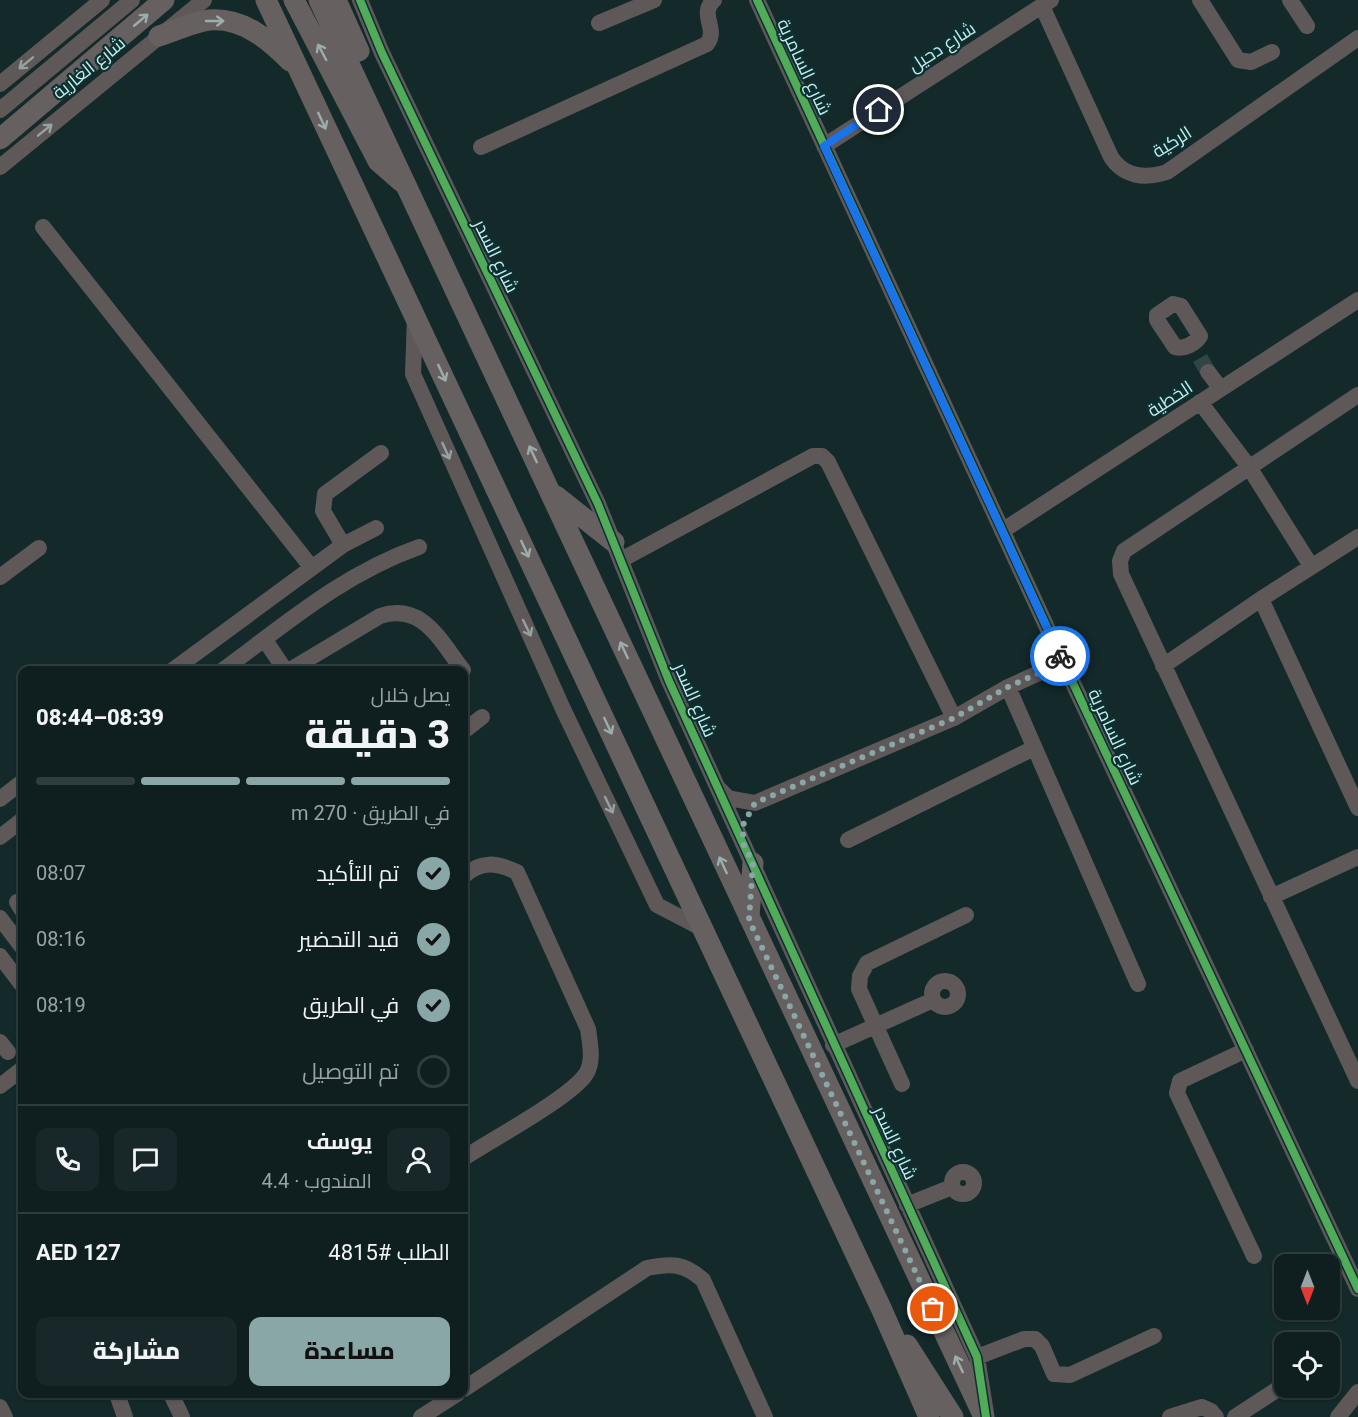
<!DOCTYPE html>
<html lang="ar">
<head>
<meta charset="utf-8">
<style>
  body { margin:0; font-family:Roboto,Cairo,sans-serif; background:#182729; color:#f1f3f6; direction:rtl; height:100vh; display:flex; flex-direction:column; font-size:22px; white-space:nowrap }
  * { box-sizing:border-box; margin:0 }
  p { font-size:20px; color:#9ba2a5 }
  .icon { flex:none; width:33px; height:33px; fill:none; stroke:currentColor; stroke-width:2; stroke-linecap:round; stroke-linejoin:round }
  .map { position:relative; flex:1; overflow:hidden; direction:ltr }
  .drawer { position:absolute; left:18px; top:666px; width:450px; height:732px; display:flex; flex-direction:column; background:#0f1f20; border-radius:12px; box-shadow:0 2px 4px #0004,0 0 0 2px #2f3d3e; direction:rtl }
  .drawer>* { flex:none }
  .needle { width:39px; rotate:180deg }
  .controls { position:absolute; left:1274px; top:1254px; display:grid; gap:12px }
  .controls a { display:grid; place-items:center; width:66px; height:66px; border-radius:12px; background:#0f1f20; box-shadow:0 2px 4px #0004,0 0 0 2px #2f3d3e; font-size:30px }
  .pin { position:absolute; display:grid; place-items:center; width:51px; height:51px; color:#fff; margin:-26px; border:3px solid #fff; border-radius:50%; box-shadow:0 2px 6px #0007 }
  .courier { position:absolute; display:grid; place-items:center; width:60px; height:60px; margin:-30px; border:4px solid #1a73e8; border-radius:50%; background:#fff; color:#222; box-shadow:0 2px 8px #0007 }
  .overview em { font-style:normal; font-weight:800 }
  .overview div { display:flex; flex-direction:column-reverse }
  .overview { display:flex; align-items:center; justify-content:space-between; height:102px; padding:0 18px }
  h1 { font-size:39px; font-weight:800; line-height:45px }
  .bar { display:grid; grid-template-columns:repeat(4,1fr); gap:9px 6px; align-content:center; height:72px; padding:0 18px }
  .bar i { height:8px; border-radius:4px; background:#2f3d3e }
  .bar .active { background:#8aa7a7 }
  .bar p { grid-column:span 4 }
  .line { display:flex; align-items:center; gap:15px; padding:0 18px; border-top:2px solid #2f3d3e }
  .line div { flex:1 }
  .round { display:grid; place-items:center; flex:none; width:63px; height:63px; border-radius:12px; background:#182729 }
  ol { padding:0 18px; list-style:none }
  li { display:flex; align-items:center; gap:18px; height:66px }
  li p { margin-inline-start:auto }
  li .icon { padding:6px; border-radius:50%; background:#8aa7a7; color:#111; stroke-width:4 }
  li:last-child { color:#9ba2a5 }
  li i { width:33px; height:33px; border:3px solid #2f3d3e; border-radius:50% }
  .button { display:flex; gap:12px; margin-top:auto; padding:12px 18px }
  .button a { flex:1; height:69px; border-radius:12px; background:#8aa7a7; color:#111; font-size:24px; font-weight:800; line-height:69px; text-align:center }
  .button a+a { background:#182729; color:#f1f3f6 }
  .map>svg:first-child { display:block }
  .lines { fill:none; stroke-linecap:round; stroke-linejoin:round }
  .minor-tunnel { stroke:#2f4647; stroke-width:16; stroke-dasharray:16 8; stroke-linecap:butt }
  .minor { stroke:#5f5858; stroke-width:16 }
  .major { stroke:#666060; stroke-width:21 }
  .cycleway-casing { stroke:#0c3132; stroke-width:11 }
  .cycleway { stroke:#51ab58; stroke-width:8 }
  .oneway { stroke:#9dacac }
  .oneway2 { stroke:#94a2a2 }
  .done { stroke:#8aa7a7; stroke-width:6; stroke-dasharray:0 10.8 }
  .route { stroke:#1a73e8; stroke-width:8 }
  .labels { text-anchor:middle; stroke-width:4.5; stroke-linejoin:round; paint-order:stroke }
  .street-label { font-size:18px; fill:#caebeb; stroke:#0c3132 }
</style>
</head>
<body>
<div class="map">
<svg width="1358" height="1417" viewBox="0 0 1358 1417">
  <rect width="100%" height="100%" fill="#14292a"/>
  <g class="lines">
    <!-- minor-tunnel -->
    <path class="minor-tunnel" d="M1200,358L1208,372"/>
    <!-- minor -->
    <path class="minor" d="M360,0L382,53L598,504L669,681L977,1357L986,1413
      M757,0L1063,662L1358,1289
      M1200,0L1238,60L1251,62L1272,52
      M1290,0L1307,26
      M1042,6L1111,157C1124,177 1145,179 1167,172L1358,38
      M599,23L654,0
      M0,84L102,0
      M0,110L132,0
      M824,146L1051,0
      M481,147L707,44C719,29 698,14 714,0
      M0,167L204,0
      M43,227L312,568
      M1173,304L1181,306L1200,336C1196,343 1184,350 1175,347L1157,320V315Z
      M415,316L413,374L563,709L657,905L703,929
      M1208,372L1221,389
      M1358,395L1124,551L1120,561L1121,574L1358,1081
      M1200,402L1249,467L1311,566
      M1002,531L1358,300
      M343,545L323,511L325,494L381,453
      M621,560L813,456H822L828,462L954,718
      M0,577L39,548
      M1261,599L1358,808
      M265,640L285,670
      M1163,666L1261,599L1358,537
      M173,670L343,545L376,528
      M223,670C287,623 343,574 419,547
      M290,670L380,616C423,602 440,641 463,670
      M1008,687L1138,984
      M464,731L482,717
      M719,789L728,798L755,803L954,718L1008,687L1063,662
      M0,799L22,782
      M0,837L22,820
      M848,840L1034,748
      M464,876C481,860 497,863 517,872L588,1029C590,1043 594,1062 586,1074C570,1098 491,1140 464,1158
      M1271,897L1358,857
      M17,902L22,910
      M0,918L22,947
      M0,956L22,985
      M932 994a13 13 0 1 1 26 0a13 13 0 1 1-26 0Z
      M0,1042L8,1052
      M833,1045L933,1000
      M1246,1050L1180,1081L1177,1093L1254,1256
      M902,1084L859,989L860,976L867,963L966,915
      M0,1086L22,1069
      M952 1183a11 11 0 1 1 22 0a11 11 0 1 1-22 0Z
      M907,1205L952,1187
      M977,1357L1024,1339H1035L1042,1346L1054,1374L1070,1375L1154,1336
      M464,1389L647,1268C671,1263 684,1263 703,1280L765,1417
      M120,1394L118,1397L125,1417
      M171,1394L182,1417
      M0,1407L5,1417
      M421,1417L457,1394
      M1170,1417L1202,1407L1211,1411L1216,1417
      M1235,1417L1284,1385
      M1338,1417L1358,1392"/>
    <!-- major -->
    <path class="major" d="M266,0L881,1308L929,1417
      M294,0L378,161L402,182
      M319,0L984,1417
      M336,0L359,51
      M159,36C175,31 193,22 209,20C242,17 268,39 290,61
      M0,139L164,0
      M556,496L614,542
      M749,917L753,863
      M907,1345L953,1417"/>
    <!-- cycleway casing -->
    <g class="cycleway-casing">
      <path id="cycleway" d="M360,0L382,53L598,504L669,681L977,1357L986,1417
        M757,0L1063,662L1358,1289"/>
    </g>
    <!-- cycleway -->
    <use href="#cycleway" class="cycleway"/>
  </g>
  <!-- one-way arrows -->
  <defs><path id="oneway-shaft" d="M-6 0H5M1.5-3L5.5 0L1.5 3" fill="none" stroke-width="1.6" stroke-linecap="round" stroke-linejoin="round" transform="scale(1.5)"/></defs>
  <g class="oneway">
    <use href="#oneway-shaft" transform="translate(141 20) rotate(-40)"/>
    <use href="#oneway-shaft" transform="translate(215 21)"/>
    <use href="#oneway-shaft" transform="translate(322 52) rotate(-118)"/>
    <use href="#oneway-shaft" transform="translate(322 121) rotate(65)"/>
    <use href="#oneway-shaft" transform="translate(442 373) rotate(65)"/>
    <use href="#oneway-shaft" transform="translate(533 454) rotate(-115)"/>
    <use href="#oneway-shaft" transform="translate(525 549) rotate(65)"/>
    <use href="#oneway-shaft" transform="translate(624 650) rotate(-115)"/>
    <use href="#oneway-shaft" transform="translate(608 726) rotate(65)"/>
    <use href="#oneway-shaft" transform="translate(723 865) rotate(-115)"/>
    <use href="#oneway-shaft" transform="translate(959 1364) rotate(-115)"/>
  </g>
  <g class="oneway2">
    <use href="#oneway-shaft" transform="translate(26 63) rotate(141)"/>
    <use href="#oneway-shaft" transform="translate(45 130) rotate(-39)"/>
    <use href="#oneway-shaft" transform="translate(446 451) rotate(66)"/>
    <use href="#oneway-shaft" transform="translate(527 628) rotate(64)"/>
    <use href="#oneway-shaft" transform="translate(609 805) rotate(64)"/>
  </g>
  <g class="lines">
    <!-- done -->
    <path class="done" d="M933,1309L749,920L753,863L743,843V825L755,803L954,718L1008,687L1063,662L1060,656"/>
    <!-- route -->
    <path class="route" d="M879,110L824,146L1060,656"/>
  </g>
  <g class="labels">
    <!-- street labels -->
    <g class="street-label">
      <text transform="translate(942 47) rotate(-33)" y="6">شارع دحيل</text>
      <text transform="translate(804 67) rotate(65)" y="6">شارع السامرية</text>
      <text transform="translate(89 68) rotate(-39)" y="6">شارع الغارية</text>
      <text transform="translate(1172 142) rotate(-32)" y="6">الركية</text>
      <text transform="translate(496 256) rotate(64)" y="6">شارع السدر</text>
      <text transform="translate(1170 399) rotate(-33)" y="6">الخطية</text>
      <text transform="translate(695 700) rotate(66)" y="6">شارع السدر</text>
      <text transform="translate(1115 737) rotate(65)" y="6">شارع السامرية</text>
      <text transform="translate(895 1143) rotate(65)" y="6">شارع السدر</text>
    </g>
  </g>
</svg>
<div class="controls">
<a><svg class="needle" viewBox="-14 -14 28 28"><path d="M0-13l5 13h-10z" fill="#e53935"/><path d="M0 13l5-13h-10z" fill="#9ba2a5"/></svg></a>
<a><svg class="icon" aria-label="locate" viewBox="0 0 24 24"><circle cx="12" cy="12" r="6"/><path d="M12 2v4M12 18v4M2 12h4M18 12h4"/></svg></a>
</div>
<div class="pin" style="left:933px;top:1309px;background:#ea580c"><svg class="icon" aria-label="bag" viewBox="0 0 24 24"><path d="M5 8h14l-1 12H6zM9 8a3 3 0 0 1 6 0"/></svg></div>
<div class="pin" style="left:879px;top:110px;background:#1f2937"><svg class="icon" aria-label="home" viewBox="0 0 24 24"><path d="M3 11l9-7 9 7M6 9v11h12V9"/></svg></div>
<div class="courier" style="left:1060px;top:656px"><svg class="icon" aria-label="bike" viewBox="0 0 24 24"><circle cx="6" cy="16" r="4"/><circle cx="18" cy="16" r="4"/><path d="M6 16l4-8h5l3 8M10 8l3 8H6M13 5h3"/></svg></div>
<section class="drawer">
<div class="overview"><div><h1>3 دقيقة</h1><p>يصل خلال</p></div><em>08:39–08:44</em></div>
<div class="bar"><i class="active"></i><i class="active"></i><i class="active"></i><i></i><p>في الطريق · 270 m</p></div>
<ol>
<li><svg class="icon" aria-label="check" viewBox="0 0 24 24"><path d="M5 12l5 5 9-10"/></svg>تم التأكيد<p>08:07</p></li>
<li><svg class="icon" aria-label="check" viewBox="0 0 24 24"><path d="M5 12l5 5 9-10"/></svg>قيد التحضير<p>08:16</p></li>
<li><svg class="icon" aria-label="check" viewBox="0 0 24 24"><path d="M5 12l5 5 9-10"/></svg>في الطريق<p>08:19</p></li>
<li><i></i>تم التوصيل</li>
</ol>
<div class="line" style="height:108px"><a class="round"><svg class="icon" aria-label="person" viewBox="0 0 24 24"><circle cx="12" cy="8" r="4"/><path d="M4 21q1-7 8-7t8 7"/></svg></a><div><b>يوسف</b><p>المندوب · 4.4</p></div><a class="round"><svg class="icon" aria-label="chat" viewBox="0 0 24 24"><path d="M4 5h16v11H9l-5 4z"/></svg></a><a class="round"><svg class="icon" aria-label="phone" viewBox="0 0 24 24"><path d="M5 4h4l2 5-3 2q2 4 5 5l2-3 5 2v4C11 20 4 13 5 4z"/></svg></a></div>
<div class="line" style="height:78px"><div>الطلب #4815</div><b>AED 127</b></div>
<div class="button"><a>مساعدة</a><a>مشاركة</a></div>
</section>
</div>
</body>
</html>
